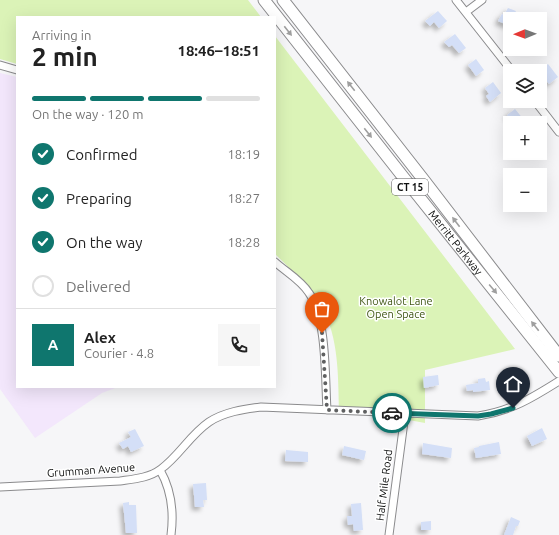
<!DOCTYPE html>
<html lang="en">
<head>
<meta charset="utf-8">
<style>
  body { margin:0; font-family:Ubuntu,sans-serif; background:#f6f6f6; color:#222; height:100vh; display:flex; flex-direction:column; font-size:15px; white-space:nowrap }
  * { box-sizing:border-box; margin:0 }
  p { font-size:13px; color:#767676 }
  .icon { flex:none; width:22px; height:22px; fill:none; stroke:currentColor; stroke-width:2; stroke-linecap:round; stroke-linejoin:round }
  .map { position:relative; flex:1; overflow:hidden }
  .drawer { position:absolute; left:16px; top:16px; width:260px; height:372px; display:flex; flex-direction:column; background:#fff; border-radius:0px; box-shadow:0 4px 16px #0002 }
  .drawer>* { flex:none }
  .needle { width:26px; rotate:269deg }
  .tools { position:absolute; left:503px; top:12px; display:grid; gap:8px }
  .tools a { display:grid; place-items:center; width:44px; height:44px; border-radius:0px; background:#fff; box-shadow:0 4px 16px #0002; font-size:20px }
  .pin { position:absolute; display:grid; place-items:center; width:34px; height:34px; color:#fff; margin:-41px -17px; border-radius:50% 50% 50% 0; rotate:-45deg; box-shadow:0 0 4px #0007 }
  .pin .icon { rotate:45deg }
  .courier { position:absolute; display:grid; place-items:center; width:40px; height:40px; margin:-20px; border:3px solid #0f766e; border-radius:50%; background:#fff; color:#222; box-shadow:0 1px 5px #0007 }
  .overview em { font-style:normal; font-weight:600 }
  .overview div { display:flex; flex-direction:column-reverse }
  .overview { display:flex; align-items:center; justify-content:space-between; height:68px; padding:0 16px }
  h1 { font-size:26px; font-weight:600; line-height:30px }
  .bar { display:grid; grid-template-columns:repeat(4,1fr); gap:6px 4px; align-content:center; height:48px; padding:0 16px }
  .bar i { height:5px; border-radius:3px; background:#e0e0e0 }
  .bar .current { background:#0f766e }
  .bar p { grid-column:span 4 }
  .line { display:flex; align-items:center; gap:10px; padding:0 16px; border-top:1px solid #e0e0e0 }
  .line div { flex:1 }
  .round { display:grid; place-items:center; flex:none; width:42px; height:42px; border-radius:0px; background:#f6f6f6 }
  ol { padding:0 16px; list-style:none }
  li { display:flex; align-items:center; gap:12px; height:44px }
  li p { margin-inline-start:auto }
  li .icon { padding:4px; border-radius:50%; background:#0f766e; color:#fff; stroke-width:4 }
  li:last-child { color:#767676 }
  li i { width:22px; height:22px; border:2px solid #e0e0e0; border-radius:50% }
  .map>svg:first-child { display:block }
  .education { fill:#f3e7fc }
  .green { fill:#dbf3b7 }
  .building { fill:#d4dff7; filter:url(#shadow) }
  .lines { fill:none; stroke-linecap:round; stroke-linejoin:round }
  .minor-casing { stroke:#8b8b8d; stroke-width:9 }
  .highway-casing { stroke:#8b8b8d; stroke-width:13 }
  .minor { stroke:#fff; stroke-width:7 }
  .highway { stroke:#fff; stroke-width:11 }
  .oneway { fill:#9f9f9f }
  .done { stroke:#5f6061; stroke-width:4; stroke-dasharray:0 7.2 }
  .route { stroke:#0f766e; stroke-width:5 }
  .labels { text-anchor:middle; stroke-width:3; stroke-linejoin:round; paint-order:stroke }
  .shield { fill:#fff; stroke:#565757; stroke-width:1 }
  .shield-label { font-size:10px; font-weight:bold; fill:#0e0f0f }
  .street-label { font-size:11px; fill:#0e0f0f; stroke:#fff }
  .park-label { font-size:11px; fill:#435918; stroke:#fff }
</style>
</head>
<body>
<div class="map">
<svg width="559" height="535" viewBox="0 0 559 535">
  <defs>
    <filter id="shadow"><feDropShadow dx="-3.5" dy="3.5" stdDeviation="2" flood-color="#0004"/></filter>
  </defs>
  <rect width="100%" height="100%" fill="#f6f6f8"/>
  <!-- education -->
  <path class="education" d="M0,73L17,77V387H118L102,393L35,438L0,389Z"/>
  <!-- green -->
  <path class="green" d="M0,0H248L261,17H17V64L0,59Z
    M275,36L515,349L425,370V423L382,415L339,410C338,375 339,339 322,307C311,287 291,270 275,254Z"/>
  <!-- building -->
  <path class="building" d="M508,8L516,11L512,19H510V26L498,21L502,14L504,15Z
    M438,11L447,21L439,28L434,22L430,26L425,21Z
    M455,34L466,48L459,53L452,45L449,47L444,42Z
    M476,59L484,70L476,76L468,65Z
    M548,64L558,77L549,84L544,78L546,76L541,70Z
    M493,82L501,93L490,102L486,96L489,94L485,88Z
    M515,109L524,120L519,123H513L507,115Z
    M438,375L439,385L424,388L423,377Z
    M485,378L486,382L489,381L490,390L473,392V390L467,391L466,385L478,383V379Z
    M542,428L547,439L532,446L527,436Z
    M135,429L144,446L131,452L128,446L123,449L119,443L131,437L128,432Z
    M499,442L501,454L476,458L474,448L479,447V446Z
    M423,443L452,448L451,458L422,454Z
    M344,446L366,451L364,460L342,455Z
    M286,450L308,452V462L285,461Z
    M206,483L207,500H203L204,507H195L193,484Z
    M129,502V505H136L137,533H126L123,503Z
    M361,503L363,530L354,531L353,524L348,525L347,516H352L351,504Z
    M511,517L520,521L518,526H516L513,535H504Z
    M431,521V530H421V522Z"/>
  <g class="lines">
    <!-- minor casing -->
    <g class="minor-casing">
      <path id="minor" d="M456,0L512,71
        M466,12L482,0
        M0,65L17,70
        M535,101L559,132
        M275,262C286,272 301,280 309,293C327,318 325,379 327,410
        M160,470C172,491 174,512 171,535
        M0,487L120,481C134,479 149,478 161,469C179,456 190,435 209,422C224,412 244,409 261,407L478,416C511,411 532,398 559,381
        M389,535L405,414"/>
    </g>
    <!-- highway casing -->
    <g class="highway-casing">
      <g id="highway">
        <path id="s1" d="M264,0L404,178L559,372"/>
        <path d="M283,0L423,179L559,356"/>
      </g>
    </g>
    <!-- minor -->
    <use href="#minor" class="minor"/>
    <!-- highway -->
    <use href="#highway" class="highway"/>
  </g>
  <!-- one-way arrows -->
  <defs><path id="oneway-solid" d="M-6-.8H1V-3.2L6.5 0L1 3.2V.8H-6Z"/></defs>
  <g class="oneway">
    <use href="#oneway-solid" transform="translate(288 31) rotate(52)"/>
    <use href="#oneway-solid" transform="translate(351 86) rotate(-128)"/>
    <use href="#oneway-solid" transform="translate(368 133) rotate(52)"/>
    <use href="#oneway-solid" transform="translate(456 222) rotate(-127)"/>
    <use href="#oneway-solid" transform="translate(493 289) rotate(50)"/>
    <use href="#oneway-solid" transform="translate(535 326) rotate(-128)"/>
  </g>
  <g class="lines">
    <!-- done -->
    <path class="done" d="M322,333L327,410L392,413"/>
    <!-- route -->
    <path class="route" d="M392,413L478,416L491,414L513,408"/>
  </g>
  <g class="labels">
    <!-- shield labels -->
    <rect class="shield" x="392" y="179" width="36" height="16" rx="3"/>
    <g class="shield-label">
      <text x="410" y="191">CT 15</text>
    </g>
    <!-- street labels -->
    <g class="street-label">
      <text dy="4" stroke="none"><textPath href="#s1" startOffset="309">Merritt Parkway</textPath></text>
      <text transform="translate(91 470) rotate(-4)" y="4">Grumman Avenue</text>
      <text transform="translate(384 485) rotate(-83)" y="4">Half Mile Road</text>
    </g>
    <!-- park labels -->
    <g class="park-label">
      <text x="396" y="305">Knowalot Lane<tspan x="396" dy="13">Open Space</tspan></text>
    </g>
  </g>
</svg>
<div class="tools">
<a><svg class="needle" viewBox="-14 -14 28 28"><path d="M0-13l5 13h-10z" fill="#e53935"/><path d="M0 13l5-13h-10z" fill="#767676"/></svg></a>
<a><svg class="icon" aria-label="layers" viewBox="0 0 24 24"><path d="M12 4l9 5-9 5-9-5zM3 14l9 5 9-5"/></svg></a>
<a>+</a>
<a>−</a>
</div>
<div class="pin" style="left:322px;top:333px;background:#ea580c"><svg class="icon" aria-label="bag" viewBox="0 0 24 24"><path d="M5 8h14l-1 12H6zM9 8a3 3 0 0 1 6 0"/></svg></div>
<div class="pin" style="left:513px;top:408px;background:#1f2937"><svg class="icon" aria-label="home" viewBox="0 0 24 24"><path d="M3 11l9-7 9 7M6 9v11h12V9"/></svg></div>
<div class="courier" style="left:392px;top:413px"><svg class="icon" aria-label="car" viewBox="0 0 24 24"><path d="M5 17H2v-5l4-1 3-4h7l3 4 3 1v5h-3M9 17h6M6 11h13"/><circle cx="7" cy="17" r="2"/><circle cx="17" cy="17" r="2"/></svg></div>
<section class="drawer">
<div class="overview"><div><h1>2 min</h1><p>Arriving in</p></div><em>18:46–18:51</em></div>
<div class="bar"><i class="current"></i><i class="current"></i><i class="current"></i><i></i><p>On the way · 120 m</p></div>
<ol>
<li><svg class="icon" aria-label="check" viewBox="0 0 24 24"><path d="M5 12l5 5 9-10"/></svg>Confirmed<p>18:19</p></li>
<li><svg class="icon" aria-label="check" viewBox="0 0 24 24"><path d="M5 12l5 5 9-10"/></svg>Preparing<p>18:27</p></li>
<li><svg class="icon" aria-label="check" viewBox="0 0 24 24"><path d="M5 12l5 5 9-10"/></svg>On the way<p>18:28</p></li>
<li><i></i>Delivered</li>
</ol>
<div class="line" style="height:72px"><b class="round" style="background:#0f766e;color:#fff">A</b><div><b>Alex</b><p>Courier · 4.8</p></div><a class="round"><svg class="icon" aria-label="phone" viewBox="0 0 24 24"><path d="M5 4h4l2 5-3 2q2 4 5 5l2-3 5 2v4C11 20 4 13 5 4z"/></svg></a></div>
</section>
</div>
</body>
</html>
